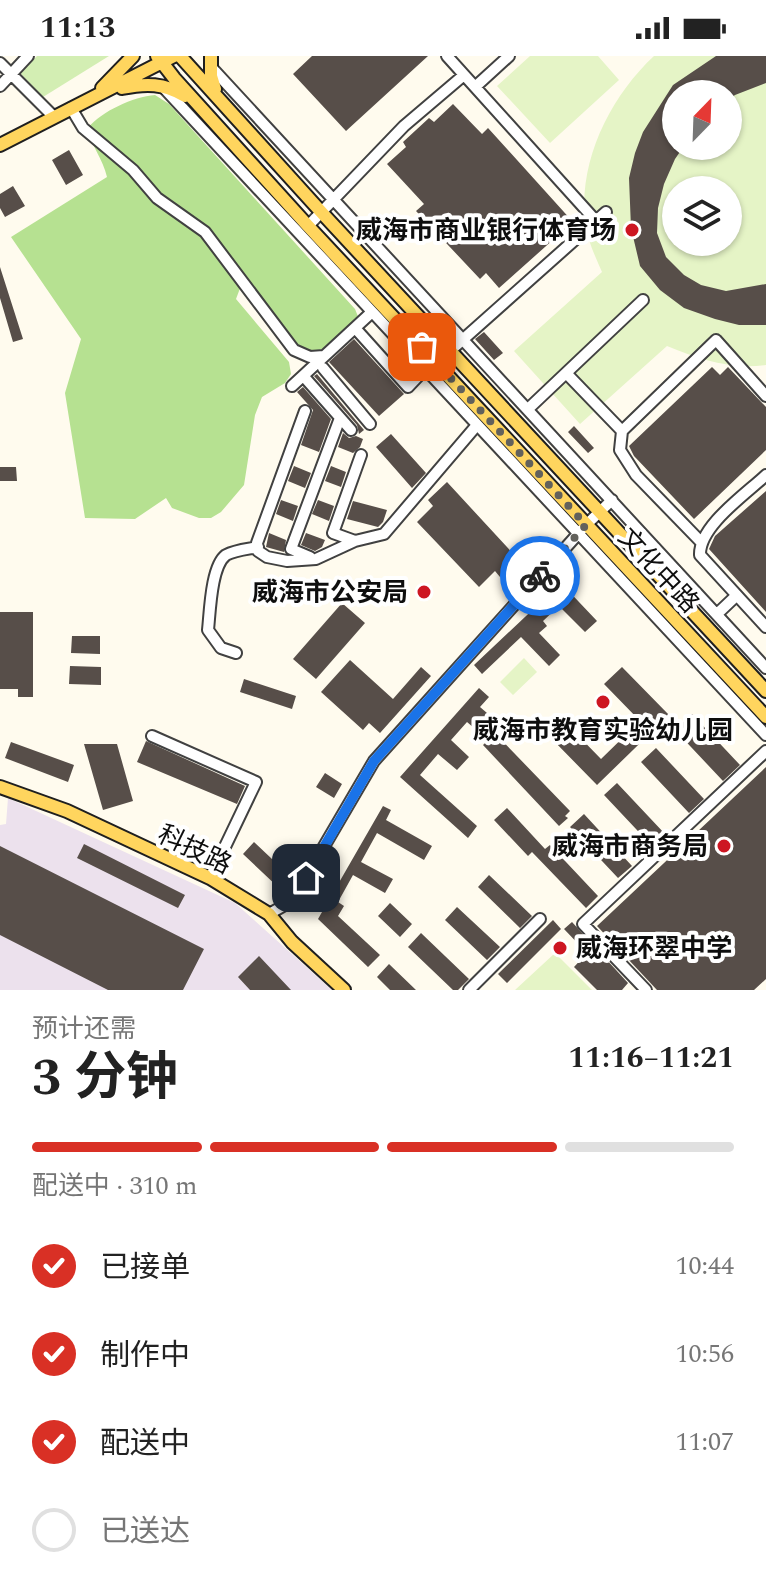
<!DOCTYPE html>
<html lang="zh">
<head>
<meta charset="utf-8">
<style>
  body { margin:0; font-family:Spectral,"Noto Sans SC",serif; background:#f2f2f2; color:#222; height:100vh; display:flex; flex-direction:column; font-size:30px; white-space:nowrap }
  * { box-sizing:border-box; margin:0 }
  p { font-size:26px; color:#767676 }
  .icon { flex:none; width:44px; height:44px; fill:none; stroke:currentColor; stroke-width:2; stroke-linecap:round; stroke-linejoin:round }
  .map { position:relative; height:934px; overflow:hidden }
  .side { display:flex; flex-direction:column; background:#fff; flex:1 }
  .side>* { flex:none }
  .needle { width:52px; rotate:23deg }
  .controls { position:absolute; left:662px; top:24px; display:grid; gap:16px }
  .controls a { display:grid; place-items:center; width:80px; height:80px; border-radius:50%; background:#fff; box-shadow:0 2px 6px #0004; font-size:40px }
  .pin { position:absolute; display:grid; place-items:center; width:68px; height:68px; color:#fff; margin:-34px; border-radius:16px; box-shadow:0 4px 12px #0006 }
  .courier { position:absolute; display:grid; place-items:center; width:80px; height:80px; margin:-40px; border:6px solid #1a73e8; border-radius:50%; background:#fff; color:#222; box-shadow:0 2px 10px #0007 }
  .summary em { font-style:normal; font-weight:700 }
  .summary div { display:flex; flex-direction:column-reverse }
  .summary { display:flex; align-items:center; justify-content:space-between; height:136px; padding:0 32px }
  h1 { font-size:52px; font-weight:700; line-height:60px }
  .bar { display:grid; grid-template-columns:repeat(4,1fr); gap:12px 8px; align-content:center; height:96px; padding:0 32px }
  .bar i { height:10px; border-radius:6px; background:#e0e0e0 }
  .bar .on { background:#d93025 }
  .bar p { grid-column:span 4 }
  ol { padding:0 32px; list-style:none }
  li { display:flex; align-items:center; gap:24px; height:88px }
  li p { margin-inline-start:auto }
  li .icon { padding:8px; border-radius:50%; background:#d93025; color:#fff; stroke-width:4 }
  li:last-child { color:#767676 }
  li i { width:44px; height:44px; border:4px solid #e0e0e0; border-radius:50% }
  .status { display:flex; justify-content:space-between; align-items:center; height:56px; padding:0 40px; background:#fff; direction:ltr }
  .status svg { height:22px; fill:currentColor }
  .map>svg:first-child { display:block }
  .industrial { fill:#ece1ed }
  .green { fill:#d3eeb3 }
  .forest { fill:#b6e191 }
  .pitch { fill:#e5f4c6; fill-rule:evenodd }
  .building { fill:#574e49 }
  .lines { fill:none; stroke-linecap:round; stroke-linejoin:round }
  .minor-casing { stroke:#414141; stroke-width:14 }
  .major-casing { stroke:#1f1f1f; stroke-width:16 }
  .minor { stroke:#fff; stroke-width:10 }
  .major { stroke:#ffd55e; stroke-width:12 }
  .done { stroke:#62615c; stroke-width:8; stroke-dasharray:0 14.4 }
  .route { stroke:#1a73e8; stroke-width:10 }
  .poi-dot { fill:#cd1622; stroke:#fff; stroke-width:3 }
  .labels { text-anchor:middle; stroke-width:8; stroke-linejoin:round; paint-order:stroke }
  .poi-label { font-size:26px; font-weight:bold; fill:#0e0e0e; stroke:#fff; text-anchor:end }
  .street-label { font-size:26px; fill:#0e0e0e; stroke:#fff }
</style>
</head>
<body>
<div class="status"><b>11:13</b><svg viewBox="0 0 49 12"><path d="M0 12V9h3v3zM5 12V6h3v6zM10 12V3h3v9zM15 12V0h3v12zM26 1h20v11H26zM47 4h2v5h-2z"/></svg></div>
<div class="map">
<svg width="766" height="934" viewBox="0 0 766 934">
  <rect width="100%" height="100%" fill="#fffbee"/>
  <!-- industrial -->
  <path class="industrial" d="M8,742L235,847L332,934H0V769L6,768Z"/>
  <!-- green -->
  <path class="green" d="M37,0H109L43,41L20,17Z"/>
  <!-- forest -->
  <path class="forest" d="M155,39L169,48L355,253L359,263L335,288L314,296L288,284L242,227L236,243L289,306L291,318L285,327L262,341L255,359L244,429L221,456L211,462H199L172,452L166,442L135,463L85,462L65,337L81,283L11,181L107,121C103,103 91,90 88,72C102,55 133,41 155,39Z"/>
  <!-- pitch -->
  <path class="pitch" d="M530,0H598L619,24L550,87L497,30Z
    M654,0H766V309C731,314 699,303 667,290L580,368L514,295L602,216C595,200 586,181 585,163C579,103 611,40 654,0ZM676,38H728V90H676ZM676,134H728V186H676Z
    M524,602L537,616L513,639L500,626Z
    M555,897L592,934H515Z"/>
  <!-- building -->
  <path class="building" d="M312,0H428L346,75L293,18Z
    M716,0H766V27L735,39L728,44V38H676V90H684L675,103L664,128L658,152L657,177L666,201L684,219L701,229L726,235L766,228V269H739L715,263L684,252L660,234L640,210L631,172L629,122L635,97L643,76L673,29Z
    M453,48L482,78L488,72L573,166L499,232L486,217L480,223L416,155L424,148L387,108L406,91L403,86L429,62L434,66Z
    M69,94L83,119L66,129L52,104Z
    M13,130L25,150L5,161L0,152V138Z
    M0,211L23,283L13,286L0,242Z
    M484,276L503,297L494,304L475,283Z
    M354,283L404,338L379,360L329,306Z
    M712,311L720,319L728,311L766,351V394L694,463L634,400L629,390Z
    M317,318L364,374L359,378L357,369L314,320Z
    M303,331L331,363L319,396L301,389L313,354L297,336Z
    M574,370L594,392L588,397L568,376Z
    M343,377L349,382L356,380L363,383L360,391L353,397L338,391Z
    M391,378L426,417L412,432L376,391Z
    M294,410L311,417L305,432L288,425Z
    M331,410L346,416L341,431L325,425Z
    M0,411H16L17,425H0Z
    M447,426L518,503L500,521L495,515L479,531L417,466L433,450L428,444Z
    M766,435V556L709,493L715,480Z
    M281,444L298,450L293,465L276,458Z
    M318,444L334,450L329,465L312,458Z
    M353,445L387,454L383,466L378,471L347,463Z
    M269,477L286,484L284,496L266,491Z
    M306,477L325,484L322,491L315,495L301,489Z
    M561,527L597,565L585,576L559,550L543,565L547,570L539,577L560,599L549,610L521,581L482,618L474,609Z
    M342,547L365,567L316,623L293,603Z
    M0,556H33V641H18V633H0Z
    M72,580H100V598L71,597Z
    M350,604L393,643L421,611L431,620L380,677L369,667L363,674L321,636Z
    M70,610L101,611V629L69,628Z
    M622,611L669,659L597,729L550,681L565,666L601,703L640,665L604,628Z
    M244,623L296,640L292,653L240,636Z
    M479,632L489,641L480,651L494,663L488,670L570,755L565,760L568,762L559,770L483,689L488,684L467,666L451,684L469,701L457,714L438,698L420,719L477,770L468,782L400,721Z
    M692,658L740,709L723,725L675,674Z
    M146,685L245,730L237,748L137,706Z
    M11,686L74,709L68,726L5,702Z
    M84,688H117L133,745L103,754Z
    M656,692L704,743L689,757L641,706Z
    M766,711V923L754,934H657L597,870Z
    M325,717L342,728L334,742L316,731Z
    M617,727L665,778L652,790L604,739Z
    M383,750L391,754L386,764L432,790L424,804L377,777L361,806L393,823L385,837L353,819L338,846L344,850L338,860L380,899L368,911L318,863Z
    M507,752L545,793L550,789L598,840L586,852L532,796L528,800L494,764Z
    M584,758L632,810L618,822L570,771Z
    M254,786L290,820L279,832L243,798Z
    M84,788L185,839L178,852L77,802Z
    M0,790L204,893L183,934H108L0,879Z
    M489,819L532,860L520,872L478,831Z
    M390,847L412,868L400,881L378,860Z
    M457,851L500,891L487,904L445,864Z
    M553,864L561,873L507,927L498,918Z
    M572,866L628,927L622,934H597L574,911L587,897L564,873Z
    M421,877L469,923L458,934H453L408,891Z
    M259,900L291,934H250L238,921Z
    M389,908L416,934H390L377,921Z"/>
  <g class="lines">
    <!-- minor casing -->
    <g class="minor-casing">
      <path id="minor" d="M447,0L596,165
        M0,7L54,61
        M211,11L766,612
        M0,30L28,0
        M475,31L509,0
        M164,32L766,679
        M71,52L83,72L133,114L157,142L205,176L294,294L310,301L324,300
        M308,170L404,70L464,19
        M355,272L408,331L425,313
        M450,295L606,156
        M323,312L370,368
        M566,317L622,375L716,284L766,340
        M306,323L351,374
        M292,330L372,256
        M528,353L643,244
        M305,355L257,487L258,495L267,501L287,505L316,503L355,485L384,478L477,369
        M622,375L620,394L636,419L701,486
        M766,419C746,438 699,470 700,499L766,571
        M355,485L333,477L361,399
        M310,501L291,493L340,362
        M717,558L736,540
        M236,597L221,592L208,574C210,556 211,510 226,499C235,494 248,493 258,491
        M152,680L256,726L210,822
        M269,858L292,845L374,705L586,469L612,444
        M469,934L540,863
        M646,934L583,868L766,695"/>
    </g>
    <!-- major casing -->
    <g class="major-casing">
      <path id="major" d="M157,0L174,22L308,170L766,661
        M180,0L323,158L766,635
        M211,0V20L215,33
        M102,32L133,0
        M122,32C146,27 164,27 185,40
        M0,89L174,0
        M0,731L67,755L210,822L269,858L292,886L344,934"/>
    </g>
    <!-- minor -->
    <use href="#minor" class="minor"/>
    <!-- major -->
    <use href="#major" class="major"/>
  </g>
  <g class="lines">
    <!-- done -->
    <path class="done" d="M422,291L586,469L540,520"/>
    <!-- route -->
    <path class="route" d="M306,822L374,705L540,520"/>
  </g>
  <!-- markers -->
  <g class="poi-dot">
    <circle cx="632" cy="174" r="8"/>
    <circle cx="424" cy="536" r="8"/>
    <circle cx="603" cy="646" r="8"/>
    <circle cx="724" cy="790" r="8"/>
    <circle cx="560" cy="892" r="8"/>
  </g>
  <g class="labels">
    <!-- poi labels -->
    <g class="poi-label">
      <text x="616" y="183">威海市商业银行体育场</text>
      <text x="408" y="545">威海市公安局</text>
      <text x="603" y="683" text-anchor="middle">威海市教育实验幼儿园</text>
      <text x="708" y="799">威海市商务局</text>
      <text x="576" y="901" text-anchor="start">威海环翠中学</text>
    </g>
    <!-- street labels -->
    <g class="street-label">
      <text transform="translate(659 514) rotate(47)" y="9">文化中路</text>
      <text transform="translate(195 793) rotate(26)" y="9">科技路</text>
    </g>
  </g>
</svg>
<div class="controls">
<a><svg class="needle" viewBox="-14 -14 28 28"><path d="M0-13l5 13h-10z" fill="#e53935"/><path d="M0 13l5-13h-10z" fill="#767676"/></svg></a>
<a><svg class="icon" aria-label="layers" viewBox="0 0 24 24"><path d="M12 4l9 5-9 5-9-5zM3 14l9 5 9-5"/></svg></a>
</div>
<div class="pin" style="left:422px;top:291px;background:#ea580c"><svg class="icon" aria-label="bag" viewBox="0 0 24 24"><path d="M5 8h14l-1 12H6zM9 8a3 3 0 0 1 6 0"/></svg></div>
<div class="pin" style="left:306px;top:822px;background:#1f2937"><svg class="icon" aria-label="home" viewBox="0 0 24 24"><path d="M3 11l9-7 9 7M6 9v11h12V9"/></svg></div>
<div class="courier" style="left:540px;top:520px"><svg class="icon" aria-label="bike" viewBox="0 0 24 24"><circle cx="6" cy="16" r="4"/><circle cx="18" cy="16" r="4"/><path d="M6 16l4-8h5l3 8M10 8l3 8H6M13 5h3"/></svg></div>
</div>
<section class="side">
<div class="summary"><div><h1>3 分钟</h1><p>预计还需</p></div><em>11:16–11:21</em></div>
<div class="bar"><i class="on"></i><i class="on"></i><i class="on"></i><i></i><p>配送中 · 310 m</p></div>
<ol>
<li><svg class="icon" aria-label="check" viewBox="0 0 24 24"><path d="M5 12l5 5 9-10"/></svg>已接单<p>10:44</p></li>
<li><svg class="icon" aria-label="check" viewBox="0 0 24 24"><path d="M5 12l5 5 9-10"/></svg>制作中<p>10:56</p></li>
<li><svg class="icon" aria-label="check" viewBox="0 0 24 24"><path d="M5 12l5 5 9-10"/></svg>配送中<p>11:07</p></li>
<li><i></i>已送达</li>
</ol>
</section>
</body>
</html>
